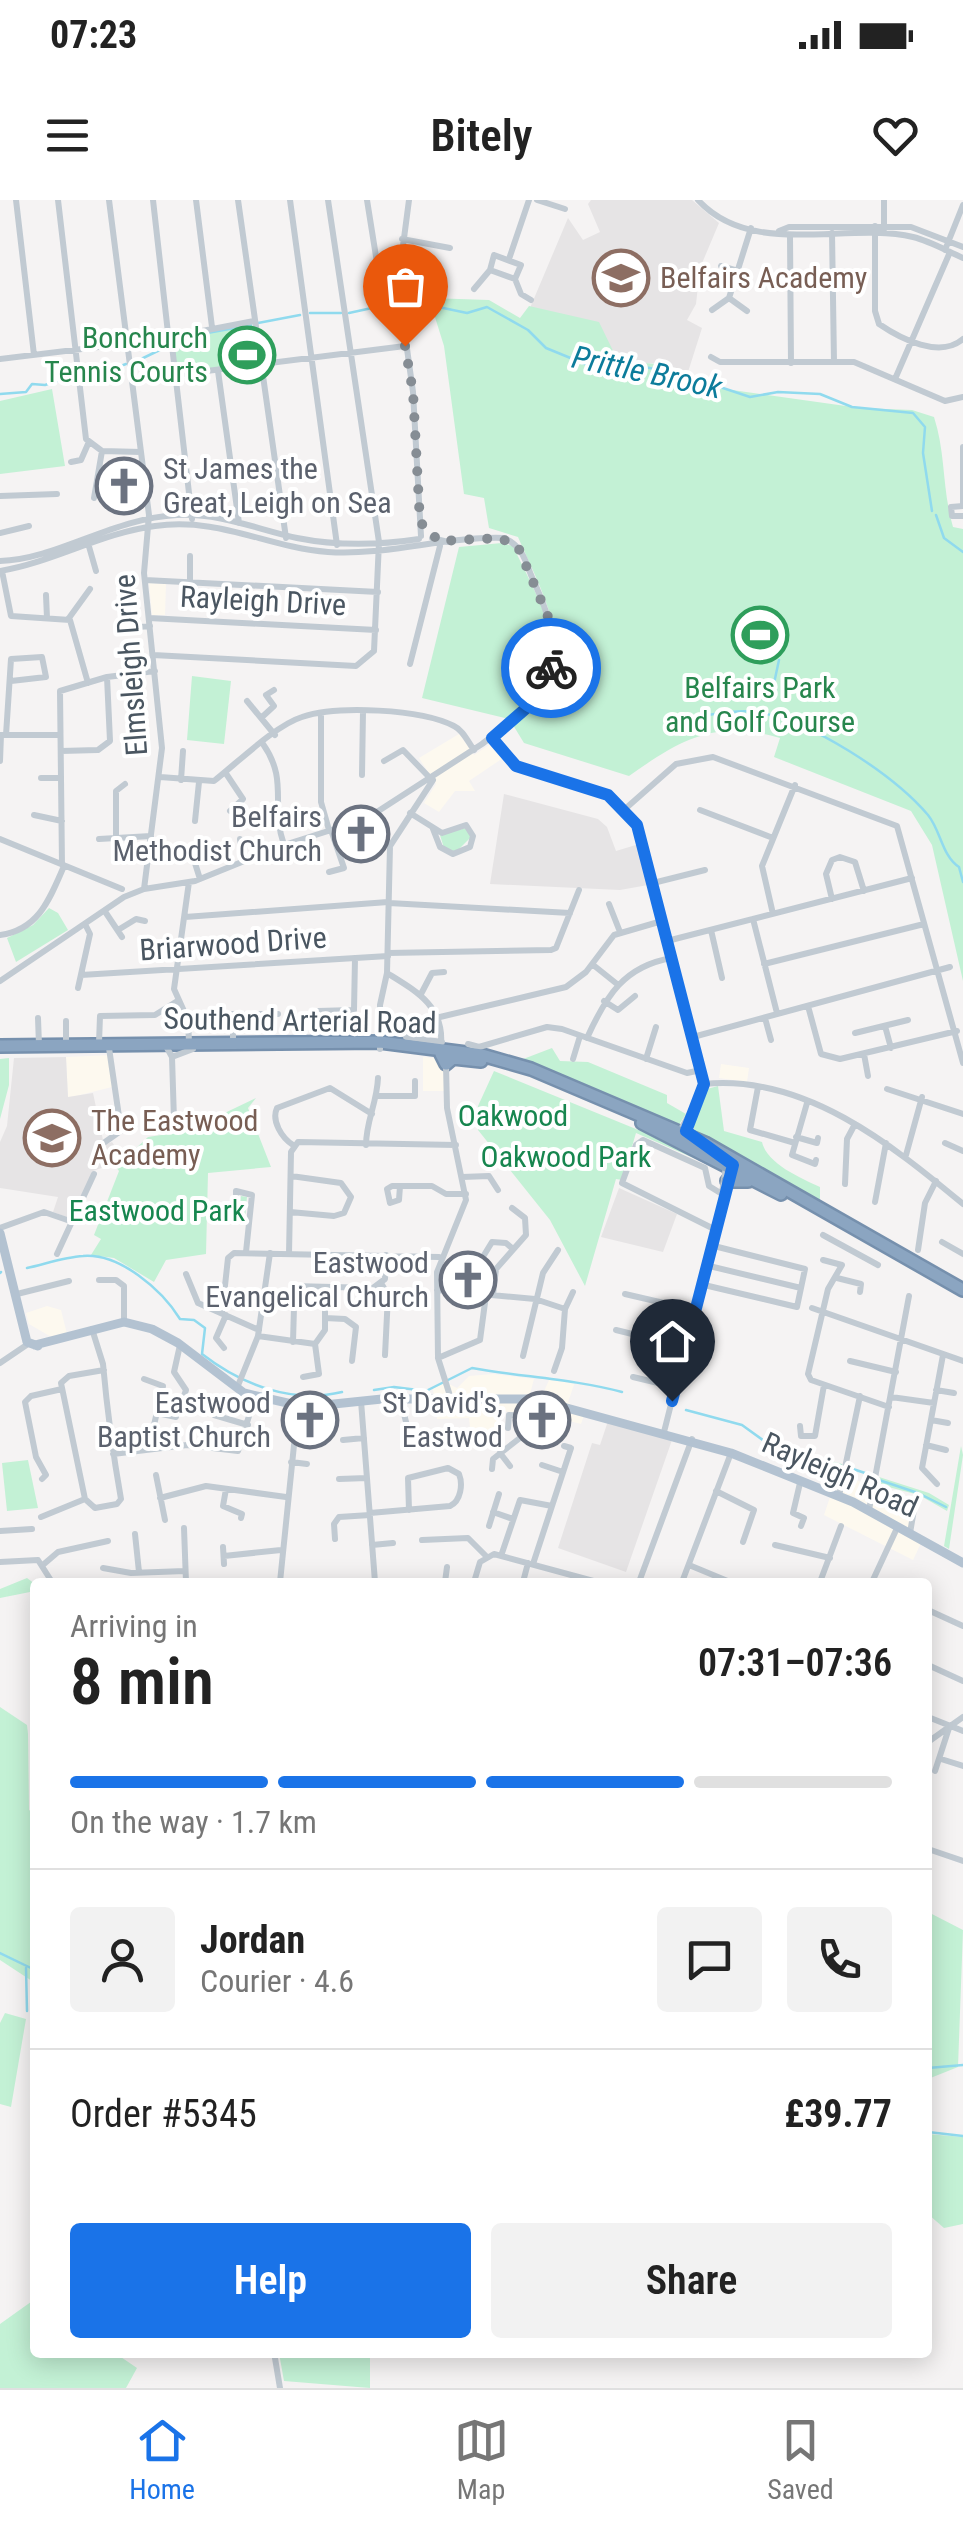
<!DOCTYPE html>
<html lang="en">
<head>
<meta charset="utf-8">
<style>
  body { margin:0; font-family:"Roboto Condensed",sans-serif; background:#f2f2f2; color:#222; height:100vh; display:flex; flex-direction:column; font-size:38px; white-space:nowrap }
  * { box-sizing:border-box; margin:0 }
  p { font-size:32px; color:#767676 }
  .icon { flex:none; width:55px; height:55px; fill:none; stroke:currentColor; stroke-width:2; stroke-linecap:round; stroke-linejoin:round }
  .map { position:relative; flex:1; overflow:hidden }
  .drawer { position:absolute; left:30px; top:1378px; width:902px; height:780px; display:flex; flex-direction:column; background:#fff; border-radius:10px; box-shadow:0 5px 25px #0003 }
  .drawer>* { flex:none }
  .pin { position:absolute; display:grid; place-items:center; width:85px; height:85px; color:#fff; margin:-102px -42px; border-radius:50% 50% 50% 0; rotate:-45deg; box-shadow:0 0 10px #0007 }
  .pin .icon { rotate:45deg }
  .courier { position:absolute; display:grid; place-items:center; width:100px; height:100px; margin:-50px; border:8px solid #1a73e8; border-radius:50%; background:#fff; color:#222; box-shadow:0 2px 12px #0007 }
  .head em { font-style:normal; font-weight:600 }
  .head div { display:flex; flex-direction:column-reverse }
  .head { display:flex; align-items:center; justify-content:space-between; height:170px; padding:0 40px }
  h1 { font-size:65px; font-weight:600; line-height:75px }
  .bar { display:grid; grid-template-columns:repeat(4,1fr); gap:15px 10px; align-content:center; height:120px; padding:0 40px }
  .bar i { height:12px; border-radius:8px; background:#e0e0e0 }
  .bar .on { background:#1a73e8 }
  .bar p { grid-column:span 4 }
  .line { display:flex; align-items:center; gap:25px; padding:0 40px; border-top:2px solid #e0e0e0 }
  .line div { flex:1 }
  .round { display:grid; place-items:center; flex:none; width:105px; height:105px; border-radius:10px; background:#f2f2f2 }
  .cta { display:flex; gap:20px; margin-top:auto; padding:20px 40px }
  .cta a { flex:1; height:115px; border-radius:10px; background:#1a73e8; color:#fff; font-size:40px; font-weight:600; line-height:115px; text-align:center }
  .cta a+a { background:#f2f2f2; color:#222 }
  .status { display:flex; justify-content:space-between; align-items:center; height:70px; padding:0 50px; background:#fff; direction:ltr }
  .status svg { height:28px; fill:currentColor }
  header { display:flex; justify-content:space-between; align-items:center; height:130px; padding:0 40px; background:#fff; font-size:45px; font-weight:600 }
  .tab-bar { display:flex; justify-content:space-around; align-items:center; height:140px; border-top:2px solid #e0e0e0; background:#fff; font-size:28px; color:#767676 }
  .tab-bar a { display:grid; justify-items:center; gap:5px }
  .tab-bar .on { color:#1a73e8 }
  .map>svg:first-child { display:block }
  .commercial { fill:#fdf9ef }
  .education { fill:#e6e4e5 }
  .green { fill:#c3f1d5 }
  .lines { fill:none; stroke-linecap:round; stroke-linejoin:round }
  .stream { stroke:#90daee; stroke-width:2.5 }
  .highway-casing { stroke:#7690ad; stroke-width:16 }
  .minor { stroke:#c1cad2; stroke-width:6 }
  .major { stroke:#b3c2d1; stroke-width:9 }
  .highway { stroke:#8ba5c1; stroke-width:11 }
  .done { stroke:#868d94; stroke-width:10; stroke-dasharray:0 18 }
  .route { stroke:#1a73e8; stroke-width:12 }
  .labels { text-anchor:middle; stroke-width:8; stroke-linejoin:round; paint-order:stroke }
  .education-label { font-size:30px; fill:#785e54; stroke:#fff; text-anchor:start }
  .leisure-label { font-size:30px; fill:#27864d; stroke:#fff; text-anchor:end }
  .worship-label { font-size:30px; fill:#5b616d; stroke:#fff; text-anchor:end }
  .street-label { font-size:30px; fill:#4a5661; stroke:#fff }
  .park-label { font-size:30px; fill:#17864f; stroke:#fff }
  .water-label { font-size:32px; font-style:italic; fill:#0c7c9b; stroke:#fff }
</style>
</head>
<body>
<div class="status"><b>07:23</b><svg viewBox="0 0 49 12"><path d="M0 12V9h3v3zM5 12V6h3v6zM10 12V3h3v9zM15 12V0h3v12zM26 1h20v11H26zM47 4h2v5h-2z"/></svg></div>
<header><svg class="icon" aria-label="menu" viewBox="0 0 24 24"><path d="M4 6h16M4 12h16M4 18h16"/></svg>Bitely<svg class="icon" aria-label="heart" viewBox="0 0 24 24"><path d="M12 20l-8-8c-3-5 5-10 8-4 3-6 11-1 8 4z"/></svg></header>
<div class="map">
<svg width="963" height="2188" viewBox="0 0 963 2188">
  <rect width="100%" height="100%" fill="#f5f3f3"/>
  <!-- commercial -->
  <path class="commercial" d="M149,383L166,384L165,415H152Z
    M459,534L474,555L492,543L503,558L469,581L475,591H455L439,612L424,603L436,584L419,558Z
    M112,855V887L68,898L66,857Z
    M423,857L443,859L445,891H423Z
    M721,864L749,868L747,882L719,878Z
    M47,1106L61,1110L67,1134L53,1138L29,1124L26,1113Z
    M493,1174L534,1179L530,1194L541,1198L550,1178L575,1182L568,1202L584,1215L581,1224L554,1217L556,1208L531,1202L529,1213L498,1211L497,1231H481L480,1247H472L469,1218L437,1219L433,1189L443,1181L457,1188L469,1176Z
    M845,1275L877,1289L876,1293L894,1296L898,1308L914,1310L912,1335L922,1341L913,1360L824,1315L831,1294L840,1297Z"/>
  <!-- education -->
  <path class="education" d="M591,0H692L719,23L700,68L696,104L687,120L702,128L688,172L657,163L612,164L596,122L530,108L568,18L583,40L600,32L588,4Z
    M504,594L598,619L607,627L616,651L639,644L648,685L620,690L490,684Z
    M66,857L68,897L93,893L104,945L112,942L124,960L93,971L72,1019L53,1012L58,997L0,988V942L7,926L14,858Z
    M619,988L677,1014L663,1052L601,1037Z
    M608,1221L672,1240L626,1372L558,1348L592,1243L600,1245Z"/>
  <!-- green -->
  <path class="green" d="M429,98L489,100L520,118L529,106L599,122L618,161L657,164L725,189L860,208L912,210L934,217C946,254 942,290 953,327L963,329V781L932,645L911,611L774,557L780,538C715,519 680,540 629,576L524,543L513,525C588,469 548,406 518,337L489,328L484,298L464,294L444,146Z
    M252,124L258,165L176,171L174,141L179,134Z
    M52,189L65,266L0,274V201Z
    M502,343L513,346C545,414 581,462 509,519L422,498L459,347Z
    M192,476L231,481L224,544L187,540Z
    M466,628L471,637L456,652L444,648L440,635Z
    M49,708L58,713L68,730L16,762L7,738L33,725Z
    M552,848L560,861L588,862L667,895V903L686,914L678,926L518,861Z
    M9,858V885L0,919V859Z
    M494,871L707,958L712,966L636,933L622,980L616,979L585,1086L550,1020L478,930V906Z
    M718,886L724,931L762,942C767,964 801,978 820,987V1000L695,933L693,924L707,889Z
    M256,898L248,908L271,967L208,973L206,1054L166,1060L154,1082L114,1058L91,1055L101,1039L94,1035L119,971L116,967L148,937L187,931Z
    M241,996L247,997L245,1018L226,1020L220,1016L221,1005L232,1003L239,1008Z
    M777,1246L842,1264L841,1271L777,1252Z
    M961,1246L963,1255L949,1349L944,1346Z
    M28,1260L38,1308L7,1311L2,1263Z
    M879,1277L929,1293L949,1305L947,1311L919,1295L877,1284Z
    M27,1378L35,1384V1391L0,1398V1389Z
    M0,1507L27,1525L28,1534L29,1610L35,1614V1783L0,1760Z
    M928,1712L963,1730L958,1867L928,1879Z
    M5,1813L26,1819L11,1907L0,1904V1823Z
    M928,1934L963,1937V2024L944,2028L928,2014Z
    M35,2099V2152L115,2153L137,2168L126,2188H0V2124Z
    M279,2153H370V2188L284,2181Z"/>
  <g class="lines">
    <!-- stream -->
    <path class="stream" d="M410,101L467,113L487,107L528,130L546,148L590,166H639L681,174L750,197L778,192L820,194L852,207L913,213L925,227L923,253L932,311
      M310,113H341
      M349,113L390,104
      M258,123L300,115
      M191,136L251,125
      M176,145L183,138
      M137,161L168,146
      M84,174L102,173L126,164
      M0,194L26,192L32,184L45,185L75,175
      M936,315L944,338L963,352
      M773,488L779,460
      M678,519C703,517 731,509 756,512C809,519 893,574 928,615C941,631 942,656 959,667L963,682
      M27,1068C45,1064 65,1057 83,1056C120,1053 162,1090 180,1119L194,1120L205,1128L202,1154C242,1185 292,1204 342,1192
      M0,1073L1,1072
      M374,1190L394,1187L426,1191L472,1168C522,1177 573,1179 622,1192
      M686,1210L742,1225L767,1243L809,1259
      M811,1260L841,1266
      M847,1267L871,1275
      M879,1280L918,1293
      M920,1294L946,1307
      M0,1753L35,1770
      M26,1768L27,1811
      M928,1868L963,1865
      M928,1932L963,1936"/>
    <!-- highway casing -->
    <g class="highway-casing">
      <path id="highway" d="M0,846L380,842L482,855L531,869L705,943L963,1090
        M441,854L446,864L453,858L481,861
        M642,923L781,994
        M727,981H748"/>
    </g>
    <!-- minor -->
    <path class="minor" d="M16,0L34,155
      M58,0L86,239L102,251L141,252
      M109,0L149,315L144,373L162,548L144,689
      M196,0L212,127
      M238,0L286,338
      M290,0L337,345
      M367,0L378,69L384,75H397
      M409,0L398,84L413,192L421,336
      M537,0L565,9
      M698,0C752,59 847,21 913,37C930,41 947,51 963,58
      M875,26V111L879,124C901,139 940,159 963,139
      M884,29V0
      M779,31L789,27H911L963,47
      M832,33L834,162
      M790,36L791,163
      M402,39L450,48
      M945,50L963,5
      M494,55L521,65L515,79L490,70Z
      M509,59L529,0
      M721,66L738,71
      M515,79L521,94L531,100
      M474,89L490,70
      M729,98L751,28
      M729,98L747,111
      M712,110L729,98
      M711,157L720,162H854L945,201L963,197
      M0,159L131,143L168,133L153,0
      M218,171L239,323
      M175,175L405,146
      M895,179L950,52
      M963,247V304
      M71,262L81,260L88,244
      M0,296L57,294
      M94,298L102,251
      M963,306L951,307L952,316H963
      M192,319L171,137L254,121
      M0,333L29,326
      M432,338L448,342
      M88,343L96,371
      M0,361C58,359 113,318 177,315C221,313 256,329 297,338C337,346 380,345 419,339
      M0,371C54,362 101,333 155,326C220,317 266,347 328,352C387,356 445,336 504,338C521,345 525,359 531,375C552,421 568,464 530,507L482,544L366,619L284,645L195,681L144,689L124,697L0,781
      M2,371L11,416L70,420L88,483
      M145,380L378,392
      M190,382V356
      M46,395L47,418
      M69,418L90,389
      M149,418L376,430
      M127,428L150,426
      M153,455L356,466L374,451L379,342L328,0
      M410,464L440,346
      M247,501L275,535
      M321,514V602L329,630
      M261,518L274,506L266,495L274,490
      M0,535H60
      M6,535L11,459L42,457L46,477L11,481
      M491,538L516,566L608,595L637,625L704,888L680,931
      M263,544C289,581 270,605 284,645
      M61,551L98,550L110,541L107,477
      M0,561L1,535
      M384,561L403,550L430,578
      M225,572L243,599L230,611
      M362,575L363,511
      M160,577L214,581C237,563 276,525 302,517C337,505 421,509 454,526C463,530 468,542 474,550
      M41,578H61
      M181,580L183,551
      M625,609L676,564L713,557L897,626L963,863
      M700,610L773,638
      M410,613L442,633L466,625L473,636L470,647L453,654L440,647L433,629
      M34,615L62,621
      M195,621L199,582
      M116,635V591L125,584
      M0,639L122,689
      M99,639L151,636
      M240,639L243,660
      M194,660L200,679
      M62,665L60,491L107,477L155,471
      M329,672L344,668L331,630
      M653,683L705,670
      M832,699L826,674L832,660L840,657L855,662L864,691
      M389,703L570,713
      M609,704L620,732
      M106,713L122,737
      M773,714L762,666L795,585
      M185,717L388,702
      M753,719L777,813
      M118,730L136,719L145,721
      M711,730L722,778
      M0,735C39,730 50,698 64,666
      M667,741L912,678
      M388,753L551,750L556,748L579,690
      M592,764L617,784
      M764,764L924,724
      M387,773C416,791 444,806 441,844
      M81,775L388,756
      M78,788L90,734L86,726
      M421,794L432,773L444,772
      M604,801L618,810L635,796
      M808,806L821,854L840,859L957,831
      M318,811L354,810L355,758
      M440,817L566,787L586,772L614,735L662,721
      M38,818L39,845
      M765,818L771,840
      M66,821V844
      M885,826L891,848
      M855,833L908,820
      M406,837L442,842
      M693,837L950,767
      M587,838C606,796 624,766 672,758
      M189,842L188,820L174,789L189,682
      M233,842V814H278
      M99,843L100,816L155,815L179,800
      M468,844L479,847L547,827L562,829L687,873L701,870
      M109,848L121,930
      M167,848L172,857L193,849
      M380,849V805L387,773L390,646L433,580
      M864,854L868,876
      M172,857L174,920
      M573,859L580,836
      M646,859L656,827
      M446,865L447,908L466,1000L437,1072L438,1158L451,1199
      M704,884C804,874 891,944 963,1004
      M758,887L750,930L795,943
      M887,889L963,914
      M377,896H415V881
      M807,903L792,955L815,964L816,960
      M796,937L817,943L818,938
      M105,942L132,923
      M945,943L963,951
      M293,945C282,938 271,921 277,908L330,888L372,914
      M366,945C366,921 377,903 378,878
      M906,955L922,897
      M462,977L489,976L498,990
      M845,984L847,939L855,924
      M400,986L399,1000L390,1003L387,989L392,986H432L446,994H466
      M722,993L726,967
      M875,1002L886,943
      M236,1006V991L252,995L246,1052
      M290,1012L334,1016L344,1013L351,997L341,983L291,976
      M0,1028L44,1012L73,1022
      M714,1029L622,983L636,945L643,940L705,968L709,986L722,994
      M823,1035L878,1065
      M942,1042L963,1054
      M918,1050L925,1003L936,981
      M57,1054L94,974
      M289,1054L291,952L298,942L456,945
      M481,1060L492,1042L506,1043L513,1049
      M823,1060L842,1065L828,1089L808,1174L811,1180L889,1207
      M705,1065L801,1088
      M186,1074L198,1103L259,1130
      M837,1078L861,1084L860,1092
      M99,1080H116L124,1086V1122
      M381,1083L388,1095L385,1155
      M700,1084L797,1107L805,1069L710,1045
      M292,1086L373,1088L385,1079L386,1055
      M437,1090L535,1099L565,1109L562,1148L554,1171
      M17,1094L69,1081
      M625,1094L694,1110
      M493,1095L496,1069L526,1035L525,1018L512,1008
      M812,1108L963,1161
      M565,1109L573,1092
      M222,1113L228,1058L234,1053L439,1057
      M325,1118L345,1119L356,1127L352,1161
      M92,1129L103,1164C107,1209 113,1254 121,1299L117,1304L95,1308L85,1299L61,1183L69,1176L104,1170
      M616,1130L685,1147
      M258,1136L315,1144L325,1130V1087
      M293,1142L294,1107
      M180,1145L174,1172L186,1190L182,1202
      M224,1148L216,1138L226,1115
      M523,1156L543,1073L558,1050
      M438,1158L480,1140L486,1095
      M850,1161L896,1172
      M0,1163L28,1144
      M303,1177L319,1174L315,1144
      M633,1177L675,1187
      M144,1179L163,1186L151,1238L153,1247
      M237,1188L258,1136L270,1053
      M936,1190L954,1193
      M891,1197L934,1203
      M400,1199L410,1237H464
      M361,1201L375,1382
      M157,1213L176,1217
      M214,1215L248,1225
      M931,1220L948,1223
      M800,1226L801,1236H815L824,1185
      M508,1228L509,1215L528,1216
      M664,1232L727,982
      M343,1240L364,1238
      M926,1245L946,1250
      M500,1253L510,1266
      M113,1254L187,1245L238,1251L255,1197
      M291,1262L307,1264
      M542,1265L563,1272
      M492,1269L493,1259L525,1234L531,1199
      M156,1275L165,1320
      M42,1279L46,1275L36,1257L25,1202L31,1196L62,1189
      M339,1279L367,1278
      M800,1283L793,1313L804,1318L801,1326
      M937,1284L922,1268L943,1155
      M226,1289L223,1306L242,1314L241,1318
      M716,1291L754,1310L743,1342
      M839,1296L860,1196
      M160,1298L206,1286L286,1297
      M869,1310L909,1096
      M493,1312L513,1319
      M370,1313L450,1306C461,1301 463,1284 459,1274L448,1268L408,1278L409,1310
      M41,1317L85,1299
      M489,1326L499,1294
      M184,1328L186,1382
      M0,1331L32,1329
      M910,1333L915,1304
      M135,1334L139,1372
      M335,1339L334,1324L339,1317L370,1315
      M422,1340L468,1338L486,1356
      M372,1345L393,1343
      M775,1345L830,1358
      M223,1347L224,1364
      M224,1356L281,1350
      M501,1356L520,1300L552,1306
      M0,1362L38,1360L52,1382
      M44,1364L58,1352L108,1341
      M533,1364L571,1248L564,1246
      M689,1365L730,1382
      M103,1368L131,1373L185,1371
      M280,1382L298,1206
      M445,1382L447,1367
      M474,1382L480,1362L494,1354L597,1382
      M523,1382L528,1363
      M639,1382L692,1239
      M682,1382L731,1253
      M820,1382L841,1326
      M872,1382L898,1326
      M928,1410L963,1426
      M928,1465L963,1481
      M928,1517L963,1531
      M928,1542L963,1517
      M941,1559L963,1566
      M935,1571L949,1528
      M928,1649L963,1661
      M274,2152L280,2188"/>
    <!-- major -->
    <path class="major" d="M0,1033L27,1142L38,1146
      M35,1145L124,1122L152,1129L178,1143L244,1193L305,1207L382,1199H534L731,1253L853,1302L963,1363"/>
    <!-- highway -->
    <use href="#highway" class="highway"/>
  </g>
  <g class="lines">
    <!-- done -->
    <path class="done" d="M405,146L413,192L420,322L439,341L500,338L518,347L552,426L551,468"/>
    <!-- route -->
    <path class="route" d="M551,468L539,497L492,538L516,566L608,595L637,625L704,884L686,931L733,965L672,1201"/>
  </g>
  <!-- icons -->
  <defs>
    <g id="school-ring" transform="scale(2.875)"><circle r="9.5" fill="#fff" stroke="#8d6e63" stroke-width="1.5"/><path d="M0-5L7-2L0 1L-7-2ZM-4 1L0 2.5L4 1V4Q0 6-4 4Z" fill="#8d6e63"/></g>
    <g id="stadium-ring" transform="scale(2.875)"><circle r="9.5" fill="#fff" stroke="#2e9e5b" stroke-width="1.5"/><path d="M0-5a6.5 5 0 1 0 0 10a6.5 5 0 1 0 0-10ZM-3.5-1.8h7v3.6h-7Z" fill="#2e9e5b"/></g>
    <g id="church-ring" transform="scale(2.875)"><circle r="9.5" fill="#fff" stroke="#6b7280" stroke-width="1.5"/><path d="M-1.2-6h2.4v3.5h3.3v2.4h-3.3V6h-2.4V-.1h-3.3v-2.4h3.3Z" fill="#6b7280"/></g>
  </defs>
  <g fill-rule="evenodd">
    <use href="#school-ring" x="621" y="78"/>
    <use href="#stadium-ring" x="247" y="155"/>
    <use href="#church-ring" x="124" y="286"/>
    <use href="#stadium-ring" x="760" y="435"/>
    <use href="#church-ring" x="361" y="634"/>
    <use href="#school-ring" x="52" y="938"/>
    <use href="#church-ring" x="468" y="1080"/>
    <use href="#church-ring" x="310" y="1220"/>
    <use href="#church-ring" x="542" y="1220"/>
  </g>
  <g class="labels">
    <!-- education labels -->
    <g class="education-label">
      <text x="660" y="88">Belfairs Academy</text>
      <text x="91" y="931">The Eastwood<tspan x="91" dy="34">Academy</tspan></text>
    </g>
    <!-- leisure labels -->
    <g class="leisure-label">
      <text x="208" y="148">Bonchurch<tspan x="208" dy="34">Tennis Courts</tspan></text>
      <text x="760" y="498" text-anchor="middle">Belfairs Park<tspan x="760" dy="34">and Golf Course</tspan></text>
    </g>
    <!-- worship labels -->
    <g class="worship-label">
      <text x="163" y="279" text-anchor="start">St James the<tspan x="163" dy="34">Great, Leigh on Sea</tspan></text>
      <text x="322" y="627">Belfairs<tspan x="322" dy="34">Methodist Church</tspan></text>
      <text x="429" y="1073">Eastwood<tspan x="429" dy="34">Evangelical Church</tspan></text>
      <text x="271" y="1213">Eastwood<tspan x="271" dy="34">Baptist Church</tspan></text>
      <text x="503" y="1213">St David's,<tspan x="503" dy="34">Eastwod</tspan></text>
    </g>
    <!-- street labels -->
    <g class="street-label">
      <text transform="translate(263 401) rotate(3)" y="10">Rayleigh Drive</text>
      <text transform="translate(131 465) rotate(-94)" y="10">Elmsleigh Drive</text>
      <text transform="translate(233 744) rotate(-4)" y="10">Briarwood Drive</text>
      <text transform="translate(300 821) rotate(1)" y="10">Southend Arterial Road</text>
      <text transform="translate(840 1275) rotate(24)" y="10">Rayleigh Road</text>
    </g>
    <!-- park labels -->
    <g class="park-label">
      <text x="513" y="926">Oakwood</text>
      <text x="566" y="967">Oakwood Park</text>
      <text x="157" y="1021">Eastwood Park</text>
    </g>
    <!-- water labels -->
    <g class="water-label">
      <text transform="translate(647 172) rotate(12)" y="11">Prittle Brook</text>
    </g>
  </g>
</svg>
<div class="pin" style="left:405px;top:146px;background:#ea580c"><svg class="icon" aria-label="bag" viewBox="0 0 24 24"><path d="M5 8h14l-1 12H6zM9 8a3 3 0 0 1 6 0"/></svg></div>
<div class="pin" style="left:672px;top:1201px;background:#1f2937"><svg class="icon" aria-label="home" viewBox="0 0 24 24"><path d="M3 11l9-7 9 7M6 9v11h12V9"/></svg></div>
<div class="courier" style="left:551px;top:468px"><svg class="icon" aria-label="bike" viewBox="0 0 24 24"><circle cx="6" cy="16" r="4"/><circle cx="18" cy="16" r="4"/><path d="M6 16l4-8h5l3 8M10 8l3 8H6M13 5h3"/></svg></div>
<section class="drawer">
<div class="head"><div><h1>8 min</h1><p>Arriving in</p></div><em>07:31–07:36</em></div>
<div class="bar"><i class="on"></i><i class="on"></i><i class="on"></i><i></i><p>On the way · 1.7 km</p></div>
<div class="line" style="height:180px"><a class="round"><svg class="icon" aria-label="person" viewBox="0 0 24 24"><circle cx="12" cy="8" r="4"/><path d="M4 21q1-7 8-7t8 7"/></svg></a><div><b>Jordan</b><p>Courier · 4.6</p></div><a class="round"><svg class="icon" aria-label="chat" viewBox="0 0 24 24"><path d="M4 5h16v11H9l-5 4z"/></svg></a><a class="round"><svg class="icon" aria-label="phone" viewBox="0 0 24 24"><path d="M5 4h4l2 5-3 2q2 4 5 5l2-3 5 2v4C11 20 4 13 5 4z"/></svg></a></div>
<div class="line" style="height:130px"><div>Order #5345</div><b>£39.77</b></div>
<div class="cta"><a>Help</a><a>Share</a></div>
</section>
</div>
<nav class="tab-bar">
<a class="on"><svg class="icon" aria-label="home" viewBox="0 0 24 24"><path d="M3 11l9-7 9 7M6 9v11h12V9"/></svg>Home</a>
<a><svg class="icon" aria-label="map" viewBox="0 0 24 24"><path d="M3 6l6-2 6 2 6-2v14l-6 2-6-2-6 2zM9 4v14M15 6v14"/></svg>Map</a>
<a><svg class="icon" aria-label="saved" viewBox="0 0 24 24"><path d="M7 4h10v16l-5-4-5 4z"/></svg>Saved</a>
</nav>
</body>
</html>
